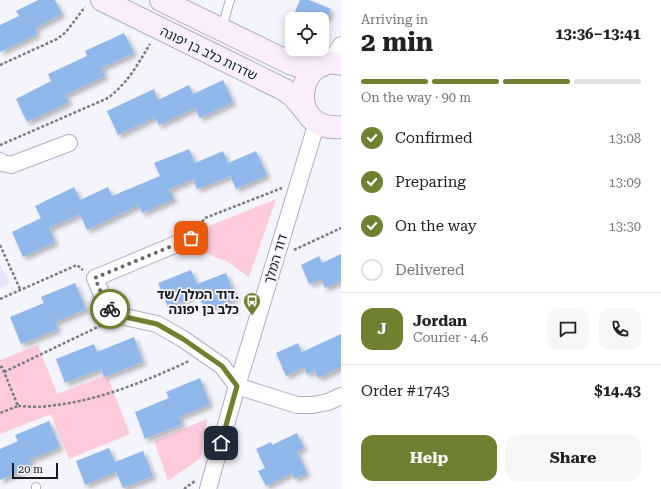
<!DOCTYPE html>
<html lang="en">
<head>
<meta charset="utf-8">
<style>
  body { margin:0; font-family:"Roboto Serif","Noto Sans Hebrew",serif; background:#f6f6f6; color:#222; height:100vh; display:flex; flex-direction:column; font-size:15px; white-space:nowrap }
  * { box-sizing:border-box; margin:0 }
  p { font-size:13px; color:#767676 }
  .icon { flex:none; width:22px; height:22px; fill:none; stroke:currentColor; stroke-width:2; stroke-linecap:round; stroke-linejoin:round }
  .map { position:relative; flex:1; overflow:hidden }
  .panel { display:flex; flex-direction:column; background:#fff; width:320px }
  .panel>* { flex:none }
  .fabs { position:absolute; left:285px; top:12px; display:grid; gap:8px }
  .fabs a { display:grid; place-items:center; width:44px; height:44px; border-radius:8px; background:#fff; box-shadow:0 2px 10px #0003; font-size:20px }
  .scale { position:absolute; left:12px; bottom:10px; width:46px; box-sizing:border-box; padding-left:4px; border:2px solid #191921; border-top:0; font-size:11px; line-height:14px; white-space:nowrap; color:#191921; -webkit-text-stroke:3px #f4f4fd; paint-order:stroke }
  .pin { position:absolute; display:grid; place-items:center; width:34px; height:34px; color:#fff; margin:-17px; border-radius:8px; box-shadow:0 2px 6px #0006 }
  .courier { position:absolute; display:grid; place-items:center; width:40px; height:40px; margin:-20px; border:3px solid #6f8131; border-radius:50%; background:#fff; color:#222; box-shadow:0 1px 5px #0007 }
  .headline em { font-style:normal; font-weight:700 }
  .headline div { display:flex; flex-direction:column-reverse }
  .headline { display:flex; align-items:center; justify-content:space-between; height:68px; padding:0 20px }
  h1 { font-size:26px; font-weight:700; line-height:30px }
  .bar { display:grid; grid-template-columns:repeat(4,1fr); gap:6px 4px; align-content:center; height:48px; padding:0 20px }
  .bar i { height:5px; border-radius:3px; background:#e0e0e0 }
  .bar .active { background:#6f8131 }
  .bar p { grid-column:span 4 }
  .line { display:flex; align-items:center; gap:10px; padding:0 20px; border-top:1px solid #e0e0e0 }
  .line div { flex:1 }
  .round { display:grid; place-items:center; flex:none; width:42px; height:42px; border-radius:12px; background:#f6f6f6 }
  ol { padding:0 20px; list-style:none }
  li { display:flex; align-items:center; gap:12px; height:44px }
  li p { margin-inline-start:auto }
  li .icon { padding:4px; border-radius:50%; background:#6f8131; color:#fff; stroke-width:4 }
  li:last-child { color:#767676 }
  li i { width:22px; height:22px; border:2px solid #e0e0e0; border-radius:50% }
  .cta { display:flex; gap:8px; margin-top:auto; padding:8px 20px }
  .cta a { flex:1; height:46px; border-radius:12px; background:#6f8131; color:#fff; font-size:16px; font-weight:700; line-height:46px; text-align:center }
  .cta a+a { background:#f6f6f6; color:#222 }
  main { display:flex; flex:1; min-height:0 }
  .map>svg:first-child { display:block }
  .built { fill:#e7e6fe }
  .green { fill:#fecbdd }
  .building { fill:#91b8eb; filter:url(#shadow) }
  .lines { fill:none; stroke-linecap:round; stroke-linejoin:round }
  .lane-casing { stroke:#b0aec4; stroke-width:10 }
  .street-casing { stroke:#b0aec4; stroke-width:18 }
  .secondary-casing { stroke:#b0aec4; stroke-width:24 }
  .path { stroke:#7c7c84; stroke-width:2.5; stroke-dasharray:3 2; stroke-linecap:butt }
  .lane { stroke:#fff; stroke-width:8 }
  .street { stroke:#fff; stroke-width:16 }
  .secondary { stroke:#fbedfd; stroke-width:22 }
  .done { stroke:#66666e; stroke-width:4; stroke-dasharray:0 7.2 }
  .route { stroke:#6f8131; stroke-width:5 }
  .labels { text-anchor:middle; stroke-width:3.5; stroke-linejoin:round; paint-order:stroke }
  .street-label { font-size:13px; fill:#191921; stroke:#f4f4fd }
  .poi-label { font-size:13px; font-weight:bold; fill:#191921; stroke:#f4f4fd; text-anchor:end }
</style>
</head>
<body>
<main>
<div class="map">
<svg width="341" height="489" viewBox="0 0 341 489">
  <defs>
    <filter id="shadow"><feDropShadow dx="3.5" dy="3.5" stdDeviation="2" flood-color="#0004"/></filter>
  </defs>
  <rect width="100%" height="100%" fill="#f4f4fd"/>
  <!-- built -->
  <path class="built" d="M0,264L10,284L0,288Z"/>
  <!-- green -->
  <path class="green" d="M276,199L249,277L228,262L199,251L209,226Z
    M38,345L57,394L107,375L130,434L69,459L51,414L0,434V360Z
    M207,419L201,458L168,481L154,441Z"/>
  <!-- building -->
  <path class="building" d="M38,0H55L62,14L35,28L37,34L0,52V25L19,16L16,11Z
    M300,0H309L331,9L327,19H292Z
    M124,33L134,53L101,68L105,76L65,95L69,102L27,122L16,99L51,81L48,74L87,56L85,51Z
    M223,80L233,102L200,118L195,108L159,125L155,117L118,135L107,111L154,89L158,100L189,85L193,94Z
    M189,149L195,163L223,151L228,163L256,151L267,175L236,189L230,176L197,189L193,179L169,189L174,199L142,213L139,205L87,230L80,214L49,228L55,242L23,257L12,232L41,218L35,206L74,187L80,200L108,187L112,196L160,176L154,163Z
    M341,254V281L325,288L321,279L309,284L301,265L319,256L322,263Z
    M191,270L197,284L226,273L236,298L205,310L198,294L168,307L158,283Z
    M75,283L86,309L55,322L58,329L21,344L10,317L44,303L41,297Z
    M341,334V367L318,378L315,371L307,374L304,367L286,376L276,353L298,343L302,352Z
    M134,337L143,362L104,377L101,369L65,383L56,359L94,344L97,352Z
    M200,378L210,404L179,417L182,424L145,439L135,412L169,398L166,392Z
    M49,421L60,447L29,460L32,467L0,480V449L18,441L15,435Z
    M297,433L304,448L297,451L307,473L295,479L292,473L266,486L258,471L265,468L256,449L271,442L272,445Z
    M109,448L115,462L143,451L153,476L123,488L116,472L85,485L76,461Z"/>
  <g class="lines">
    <!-- lane casing -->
    <g class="lane-casing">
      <path id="lane" d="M222,28L230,0
        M36,487V489"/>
    </g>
    <!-- street casing -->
    <g class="street-casing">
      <path id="street" d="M328,64L341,45
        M0,161L2,163L11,165L69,143
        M191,238L95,278L107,307L116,315L157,324L183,339L222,366L237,386L297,405H313L328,402L341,396
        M208,489L237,386L317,122"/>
    </g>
    <!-- secondary casing -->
    <g class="secondary-casing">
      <path id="secondary" d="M102,0L285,90L294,97L309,115
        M161,0L290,63L302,67L321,66
        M341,64C297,52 284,132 341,127"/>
    </g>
    <!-- path -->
    <path class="path" d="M0,65L57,39L66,32L85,7
      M0,145L106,99C126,86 138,64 150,44
      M199,226L205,218L282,188
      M0,245L20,289
      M294,250L341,228
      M0,299L77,265L83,270
      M0,367H2L18,406L0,413
      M4,372L104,324
      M18,406C28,406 38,408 48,406C98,401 144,382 189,361
      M184,489L195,481"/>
    <!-- lane -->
    <use href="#lane" class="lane"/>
    <!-- street -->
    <use href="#street" class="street"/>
    <!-- secondary -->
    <use href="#secondary" class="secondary"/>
  </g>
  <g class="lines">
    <!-- done -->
    <path class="done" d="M110,309L107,307L95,278L191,238"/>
    <!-- route -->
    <path class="route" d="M110,309L116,315L157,324L183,339L222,366L237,386L221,443"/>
  </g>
  <!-- icons -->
  <defs>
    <g id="bus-pin" transform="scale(0.9)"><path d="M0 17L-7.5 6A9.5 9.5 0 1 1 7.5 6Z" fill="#6f8131" stroke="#f4f4fd"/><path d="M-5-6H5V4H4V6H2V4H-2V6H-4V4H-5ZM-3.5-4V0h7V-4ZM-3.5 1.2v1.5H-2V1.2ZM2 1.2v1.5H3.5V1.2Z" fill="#fff"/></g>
  </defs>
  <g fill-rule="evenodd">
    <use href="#bus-pin" x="252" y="301"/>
  </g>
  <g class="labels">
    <!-- street labels -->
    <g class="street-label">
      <text transform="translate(209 53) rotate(26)" y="5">שדרות כלב בן יפונה</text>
      <text transform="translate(275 259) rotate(-73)" y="5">דוד המלך</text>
    </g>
    <!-- poi labels -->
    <g class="poi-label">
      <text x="239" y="299">דוד המלך/שד.<tspan x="239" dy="15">כלב בן יפונה</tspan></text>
    </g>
  </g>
</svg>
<div class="fabs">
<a><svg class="icon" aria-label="locate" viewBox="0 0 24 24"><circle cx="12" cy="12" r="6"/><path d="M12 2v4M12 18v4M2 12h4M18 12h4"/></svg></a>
</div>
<div class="scale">20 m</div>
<div class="pin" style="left:191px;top:238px;background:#ea580c"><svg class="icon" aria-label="bag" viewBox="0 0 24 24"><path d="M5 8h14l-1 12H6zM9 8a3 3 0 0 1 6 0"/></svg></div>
<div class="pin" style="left:221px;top:443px;background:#1f2937"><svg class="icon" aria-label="home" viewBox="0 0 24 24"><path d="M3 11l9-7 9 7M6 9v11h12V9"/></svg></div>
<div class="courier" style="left:110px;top:309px"><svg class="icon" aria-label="bike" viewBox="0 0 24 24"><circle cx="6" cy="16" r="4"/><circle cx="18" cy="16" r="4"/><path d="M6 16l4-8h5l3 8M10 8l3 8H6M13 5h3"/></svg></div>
</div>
<section class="panel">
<div class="headline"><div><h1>2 min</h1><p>Arriving in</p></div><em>13:36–13:41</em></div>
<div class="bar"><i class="active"></i><i class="active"></i><i class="active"></i><i></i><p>On the way · 90 m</p></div>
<ol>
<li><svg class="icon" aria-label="check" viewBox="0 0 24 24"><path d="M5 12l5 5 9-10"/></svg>Confirmed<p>13:08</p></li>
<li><svg class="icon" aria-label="check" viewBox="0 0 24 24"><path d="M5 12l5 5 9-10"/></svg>Preparing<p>13:09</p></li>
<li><svg class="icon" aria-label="check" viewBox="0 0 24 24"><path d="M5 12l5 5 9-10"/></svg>On the way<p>13:30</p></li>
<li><i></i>Delivered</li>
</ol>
<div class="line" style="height:72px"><b class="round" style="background:#6f8131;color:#fff">J</b><div><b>Jordan</b><p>Courier · 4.6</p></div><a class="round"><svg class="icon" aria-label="chat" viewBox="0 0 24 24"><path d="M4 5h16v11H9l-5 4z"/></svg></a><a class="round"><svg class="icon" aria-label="phone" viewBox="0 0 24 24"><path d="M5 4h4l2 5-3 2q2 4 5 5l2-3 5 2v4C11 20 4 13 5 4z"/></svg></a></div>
<div class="line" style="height:52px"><div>Order #1743</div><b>$14.43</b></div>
<div class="cta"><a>Help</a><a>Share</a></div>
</section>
</main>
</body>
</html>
